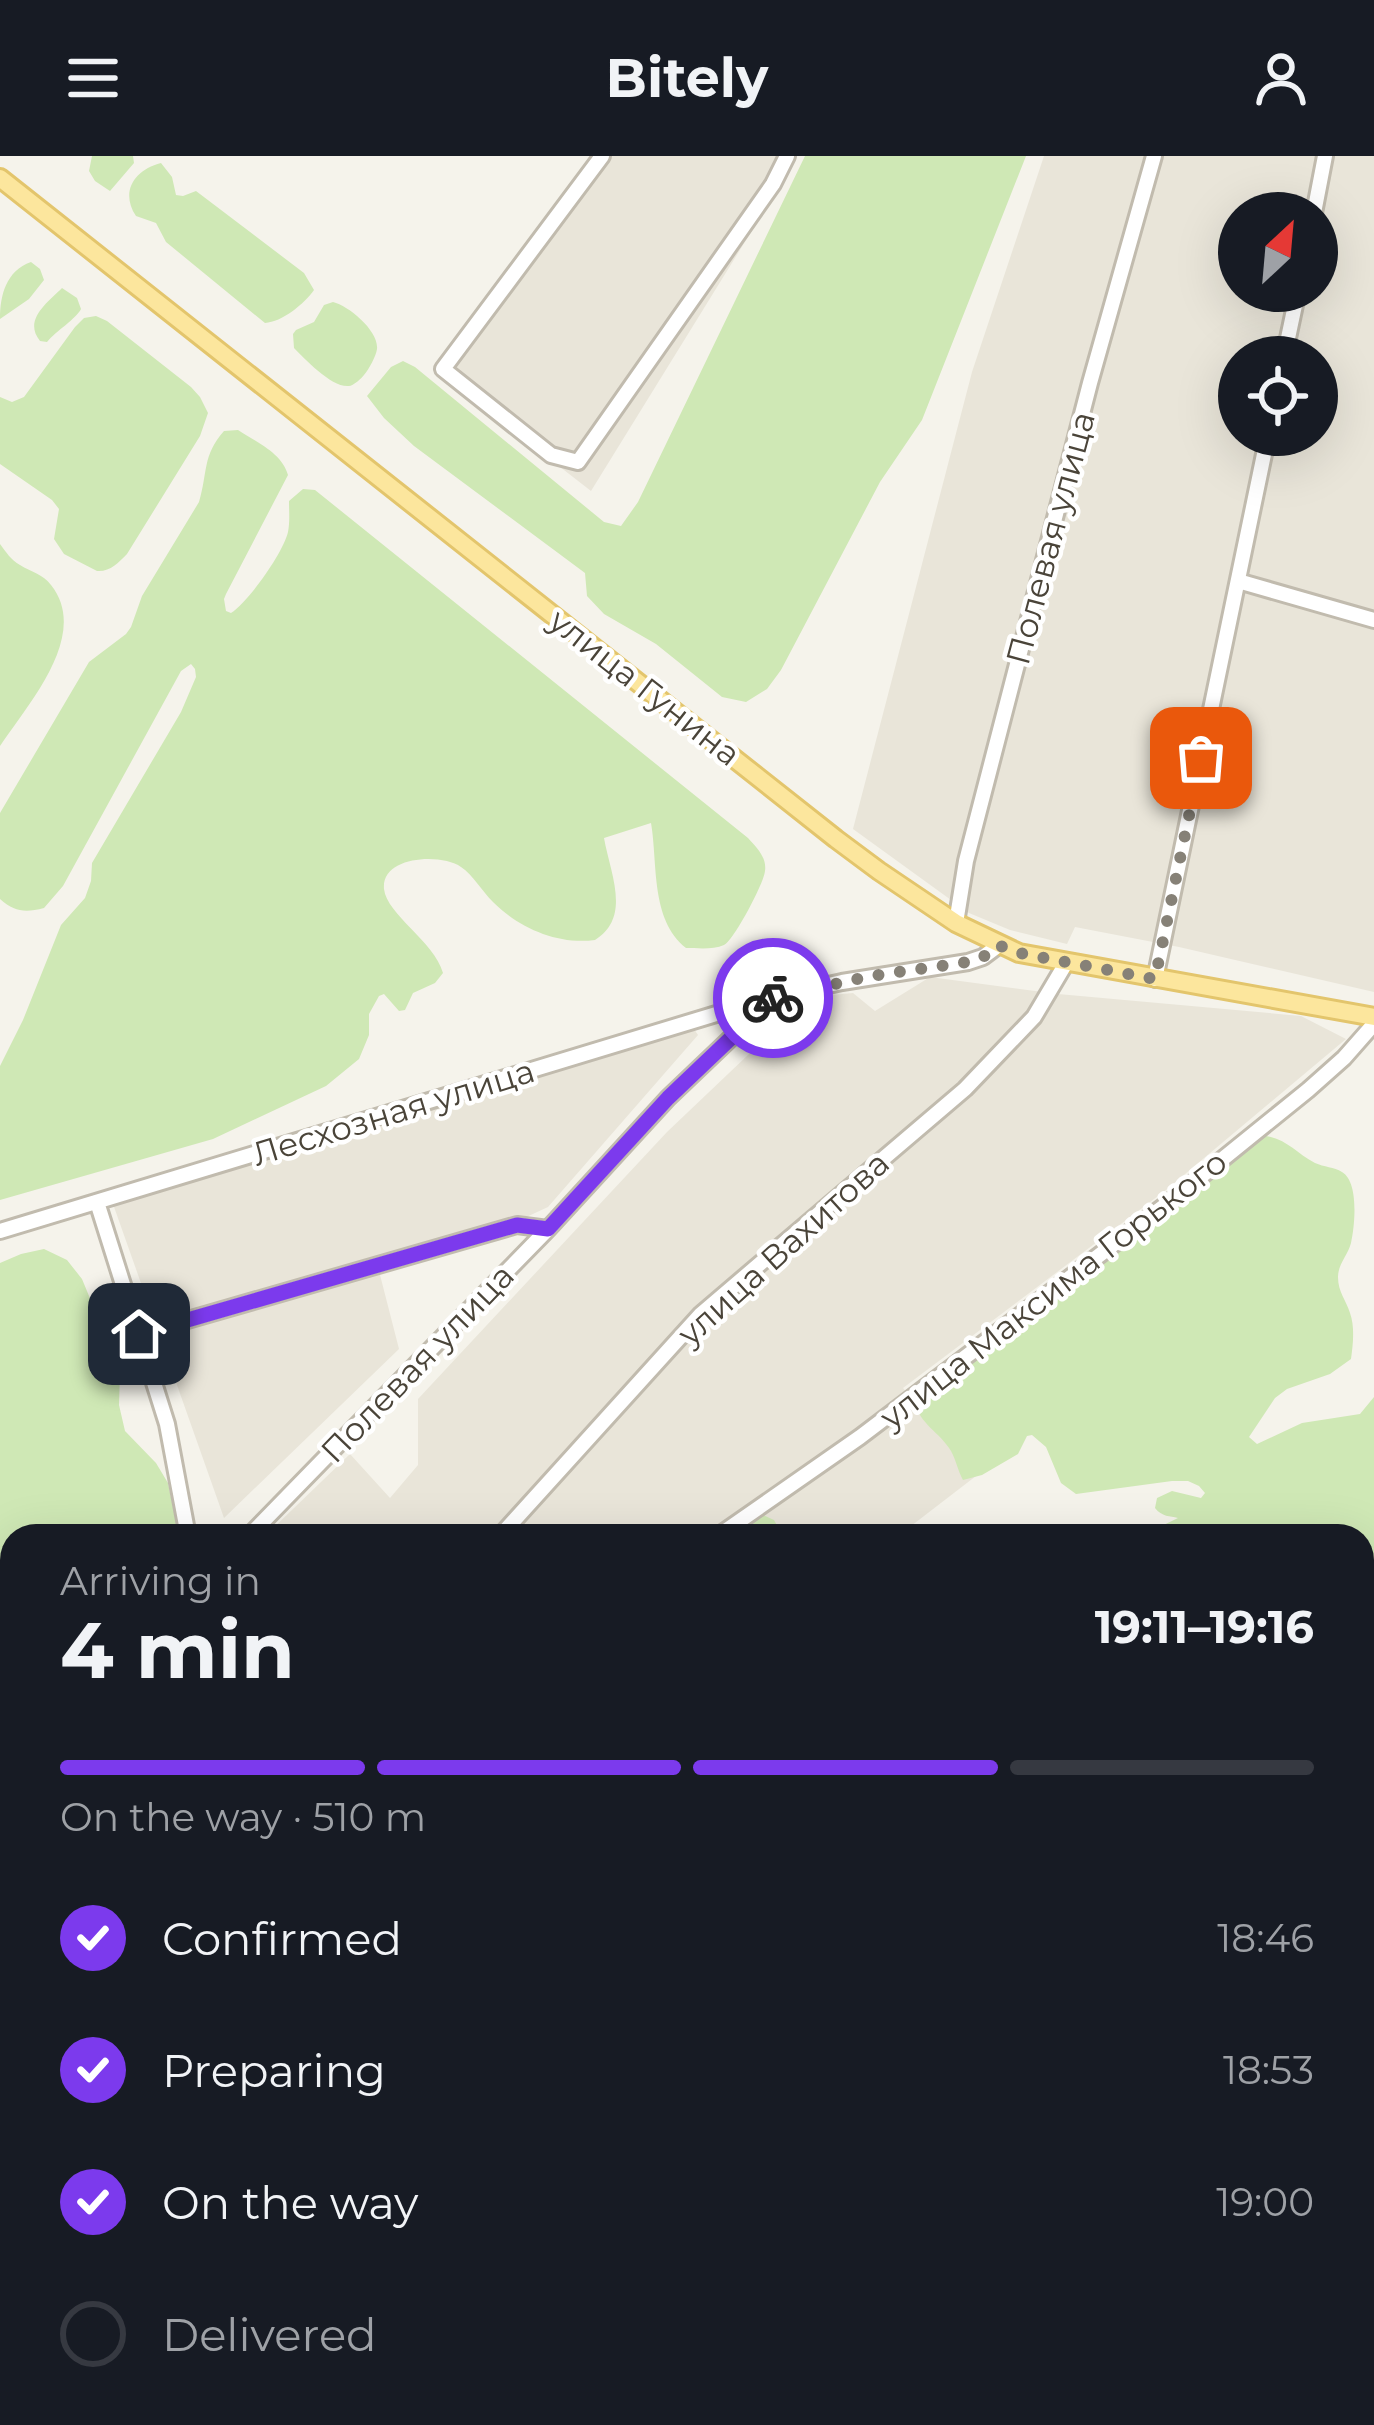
<!DOCTYPE html>
<html lang="en">
<head>
<meta charset="utf-8">
<style>
  body { margin:0; font-family:Montserrat,sans-serif; background:#242831; color:#f1f3f6; height:100vh; display:flex; flex-direction:column; font-size:45px; white-space:nowrap }
  * { box-sizing:border-box; margin:0 }
  p { font-size:39px; color:#9ea1a6 }
  .icon { flex:none; width:66px; height:66px; fill:none; stroke:currentColor; stroke-width:2; stroke-linecap:round; stroke-linejoin:round }
  .map { position:relative; flex:1; overflow:hidden }
  .side { position:absolute; left:0px; top:1368px; width:1374px; height:903px; display:flex; flex-direction:column; background:#171b24; border-radius:36px 36px 0 0; box-shadow:0 12px 48px #0002 }
  .side>* { flex:none }
  .needle { width:78px; rotate:26deg }
  .controls { position:absolute; left:1218px; top:36px; display:grid; gap:24px }
  .controls a { display:grid; place-items:center; width:120px; height:120px; border-radius:50%; background:#171b24; box-shadow:0 12px 48px #0002; font-size:60px }
  .pin { position:absolute; display:grid; place-items:center; width:102px; height:102px; color:#fff; margin:-51px; border-radius:24px; box-shadow:0 6px 18px #0006 }
  .courier { position:absolute; display:grid; place-items:center; width:120px; height:120px; margin:-60px; border:9px solid #7c3aed; border-radius:50%; background:#fff; color:#222; box-shadow:0 3px 15px #0007 }
  .head em { font-style:normal; font-weight:700 }
  .head div { display:flex; flex-direction:column-reverse }
  .head { display:flex; align-items:center; justify-content:space-between; height:204px; padding:0 60px }
  h1 { font-size:78px; font-weight:700; line-height:90px }
  .bar { display:grid; grid-template-columns:repeat(4,1fr); gap:18px 12px; align-content:center; height:144px; padding:0 60px }
  .bar i { height:15px; border-radius:9px; background:#363941 }
  .bar .current { background:#7c3aed }
  .bar p { grid-column:span 4 }
  ol { padding:0 60px; list-style:none }
  li { display:flex; align-items:center; gap:36px; height:132px }
  li p { margin-inline-start:auto }
  li .icon { padding:12px; border-radius:50%; background:#7c3aed; color:#fff; stroke-width:4 }
  li:last-child { color:#9ea1a6 }
  li i { width:66px; height:66px; border:6px solid #363941; border-radius:50% }
  header { display:flex; justify-content:space-between; align-items:center; height:156px; padding:0 60px; background:#171b24; font-size:54px; font-weight:700 }
  .map>svg:first-child { display:block }
  .residential { fill:#e9e5d9; fill-rule:evenodd }
  .green { fill:#cfe8b5 }
  .water { fill:#aad0f0 }
  .lines { fill:none; stroke-linecap:round; stroke-linejoin:round }
  .river { stroke:#aad0f0; stroke-width:18 }
  .minor-casing { stroke:#c1bbae; stroke-width:20 }
  .major-casing { stroke:#e3c56c; stroke-width:22 }
  .minor { stroke:#fff; stroke-width:14 }
  .major { stroke:#fce69d; stroke-width:16 }
  .done { stroke:#868177; stroke-width:12; stroke-dasharray:0 21.6 }
  .route { stroke:#7c3aed; stroke-width:15 }
  .labels { text-anchor:middle; stroke-width:9; stroke-linejoin:round; paint-order:stroke }
  .street-label { font-size:33px; fill:#4a4439; stroke:#fff }
</style>
</head>
<body>
<header><svg class="icon" aria-label="menu" viewBox="0 0 24 24"><path d="M4 6h16M4 12h16M4 18h16"/></svg>Bitely<svg class="icon" aria-label="person" viewBox="0 0 24 24"><circle cx="12" cy="8" r="4"/><path d="M4 21q1-7 8-7t8 7"/></svg></header>
<div class="map">
<svg width="1374" height="2269" viewBox="0 0 1374 2269">
  <rect width="100%" height="100%" fill="#f5f3eb"/>
  <!-- residential -->
  <path class="residential" d="M606,0H793L777,34L591,335L443,220Z
    M1044,0H1374V836L1179,791L1075,771L1067,788L1010,774L969,757L853,673L972,216ZM1239,57H1317V135H1239ZM1239,201H1317V279H1239Z
    M930,821L1058,838L1301,860L1346,883L1166,1034L903,1232L976,1320L898,1380H265L350,1298L390,1342L418,1309V1243L667,976L809,841L853,837L875,855Z
    M694,873L698,879L548,1051L481,1082L379,1115L399,1193L224,1362L113,1048Z"/>
  <!-- green -->
  <path class="green" d="M92,0H133L134,7L110,35L95,25L89,15Z
    M805,0H1026L922,264L880,326L781,514L767,533L746,546L722,541L656,488L604,458L587,440L585,417L414,290L384,262L367,240L391,211L403,205L415,211L604,366L621,370L638,346Z
    M161,7L172,21L176,39L183,40L196,35L304,117L314,134C304,148 282,166 265,167L166,86L156,67L136,60C120,36 134,14 161,7Z
    M31,106L40,113L44,124L29,143L0,163C0,139 6,115 31,106Z
    M62,132L77,142L81,153C76,163 56,175 47,186L40,185C23,164 47,147 62,132Z
    M333,146C349,150 379,175 377,193C376,200 369,213 364,219C362,222 353,230 349,230C332,232 305,203 294,192L293,178L296,174L314,166L324,149Z
    M96,160L107,165L191,231L200,241L208,257L200,280L127,398C118,407 110,416 97,415L64,398L54,383L59,353L52,344L0,308V241L12,246L24,241L75,171L84,162Z
    M238,274C256,286 282,297 288,319L226,438L224,443L226,455L231,457C249,445 283,397 288,376C290,366 289,355 289,345L303,333L315,334L748,682C756,691 767,701 765,715C764,727 734,784 724,789C713,794 697,792 686,792C650,763 658,708 651,667L604,682C610,717 632,761 595,784C558,789 519,772 493,746C482,735 473,719 461,711C441,697 381,700 384,733C387,759 434,785 443,817L435,827L413,837L405,854L399,855L384,838L379,840L369,858V879L359,903L326,930L213,983L0,1044V910L23,864L61,769L85,742L91,725L92,707L181,556L196,521L195,513L191,508L181,515L63,730L44,752C25,757 15,756 0,743V657L89,506L126,478L131,471L142,440L199,346C208,316 202,300 224,275Z
    M0,388C6,396 11,404 20,409C31,416 43,418 51,429C91,479 27,549 0,590Z
    M1257,979C1285,980 1293,995 1315,1007C1324,1011 1334,1011 1342,1016C1359,1026 1355,1069 1351,1087C1348,1099 1338,1108 1338,1121C1338,1136 1346,1144 1350,1157C1355,1171 1353,1189 1351,1203L1330,1218L1287,1233L1275,1242L1249,1281L1257,1288L1302,1267L1360,1258L1374,1241V2078L1362,2101V1380H1141L1178,1362C1170,1360 1162,1361 1155,1352L1157,1342L1172,1335L1201,1342L1205,1337L1199,1330L1188,1325H1172L1076,1338L1061,1327L1046,1291L1032,1279L1027,1280L1018,1298L982,1319L963,1324C958,1315 956,1304 951,1295C940,1276 920,1269 914,1245L922,1237L1169,1055Z
    M44,1093L67,1104L82,1123L120,1215L119,1249L125,1275L156,1307L168,1327L179,1380H12V1701L0,1711V1107L21,1098Z
    M763,1359L774,1364L783,1380H735C739,1370 753,1361 763,1359Z
    M12,1908V1967L0,1974V1917Z
    M1374,2177V2269H1362L1353,2259H1362V2179Z
    M191,2259H457L466,2269H175Z
    M466,2259H611L616,2269H473Z
    M875,2259H1230L1223,2269H873Z"/>
  <!-- water -->
  <path class="water" d="M0,2253L29,2264L44,2267L66,2266L85,2259H138L120,2269H0Z"/>
  <g class="lines">
    <!-- river -->
    <path class="river" d="M939,2269L945,2259"/>
    <!-- minor casing -->
    <g class="minor-casing">
      <path id="minor" d="M602,0L443,213L551,299L578,306L773,28L787,0
        M1314,57L1325,0
        M1284,201L1298,135
        M1238,425L1374,464
        M956,767L966,705L1090,227L1154,0
        M1155,823L1268,279
        M97,1046L167,1268L188,1380
        M0,1075L769,842
        M139,1178L517,1069L548,1073
        M249,1380L548,1073L668,942L774,841L842,826L968,806L983,801L999,789
        M500,1380L701,1158L965,933L1034,861L1066,807
        M718,1380L860,1281L1172,1044L1308,934L1344,902L1374,868"/>
    </g>
    <!-- major casing -->
    <g class="major-casing">
      <path id="major" d="M0,22L836,683L879,715L956,767L1019,797L1374,861"/>
    </g>
    <!-- minor -->
    <use href="#minor" class="minor"/>
    <!-- major -->
    <use href="#major" class="major"/>
  </g>
  <g class="lines">
    <!-- done -->
    <path class="done" d="M773,842L871,820L968,806L983,801L998,789L1019,797L1155,823L1201,602"/>
    <!-- route -->
    <path class="route" d="M139,1178L517,1069L548,1073L668,942L773,842"/>
  </g>
  <g class="labels">
    <!-- street labels -->
    <g class="street-label">
      <text transform="translate(1050 382) rotate(-75)" y="12">Полевая улица</text>
      <text transform="translate(645 531) rotate(38)" y="12">улица Гунина</text>
      <text transform="translate(393 956) rotate(-17)" y="12">Лесхозная улица</text>
      <text transform="translate(783 1092) rotate(-42)" y="12">улица Вахитова</text>
      <text transform="translate(1053 1133) rotate(-38)" y="12">улица Максима Горького</text>
      <text transform="translate(417 1207) rotate(-46)" y="12">Полевая улица</text>
    </g>
  </g>
</svg>
<div class="controls">
<a><svg class="needle" viewBox="-14 -14 28 28"><path d="M0-13l5 13h-10z" fill="#e53935"/><path d="M0 13l5-13h-10z" fill="#9ea1a6"/></svg></a>
<a><svg class="icon" aria-label="locate" viewBox="0 0 24 24"><circle cx="12" cy="12" r="6"/><path d="M12 2v4M12 18v4M2 12h4M18 12h4"/></svg></a>
</div>
<div class="pin" style="left:1201px;top:602px;background:#ea580c"><svg class="icon" aria-label="bag" viewBox="0 0 24 24"><path d="M5 8h14l-1 12H6zM9 8a3 3 0 0 1 6 0"/></svg></div>
<div class="pin" style="left:139px;top:1178px;background:#1f2937"><svg class="icon" aria-label="home" viewBox="0 0 24 24"><path d="M3 11l9-7 9 7M6 9v11h12V9"/></svg></div>
<div class="courier" style="left:773px;top:842px"><svg class="icon" aria-label="bike" viewBox="0 0 24 24"><circle cx="6" cy="16" r="4"/><circle cx="18" cy="16" r="4"/><path d="M6 16l4-8h5l3 8M10 8l3 8H6M13 5h3"/></svg></div>
<section class="side">
<div class="head"><div><h1>4 min</h1><p>Arriving in</p></div><em>19:11–19:16</em></div>
<div class="bar"><i class="current"></i><i class="current"></i><i class="current"></i><i></i><p>On the way · 510 m</p></div>
<ol>
<li><svg class="icon" aria-label="check" viewBox="0 0 24 24"><path d="M5 12l5 5 9-10"/></svg>Confirmed<p>18:46</p></li>
<li><svg class="icon" aria-label="check" viewBox="0 0 24 24"><path d="M5 12l5 5 9-10"/></svg>Preparing<p>18:53</p></li>
<li><svg class="icon" aria-label="check" viewBox="0 0 24 24"><path d="M5 12l5 5 9-10"/></svg>On the way<p>19:00</p></li>
<li><i></i>Delivered</li>
</ol>
</section>
</div>
</body>
</html>
